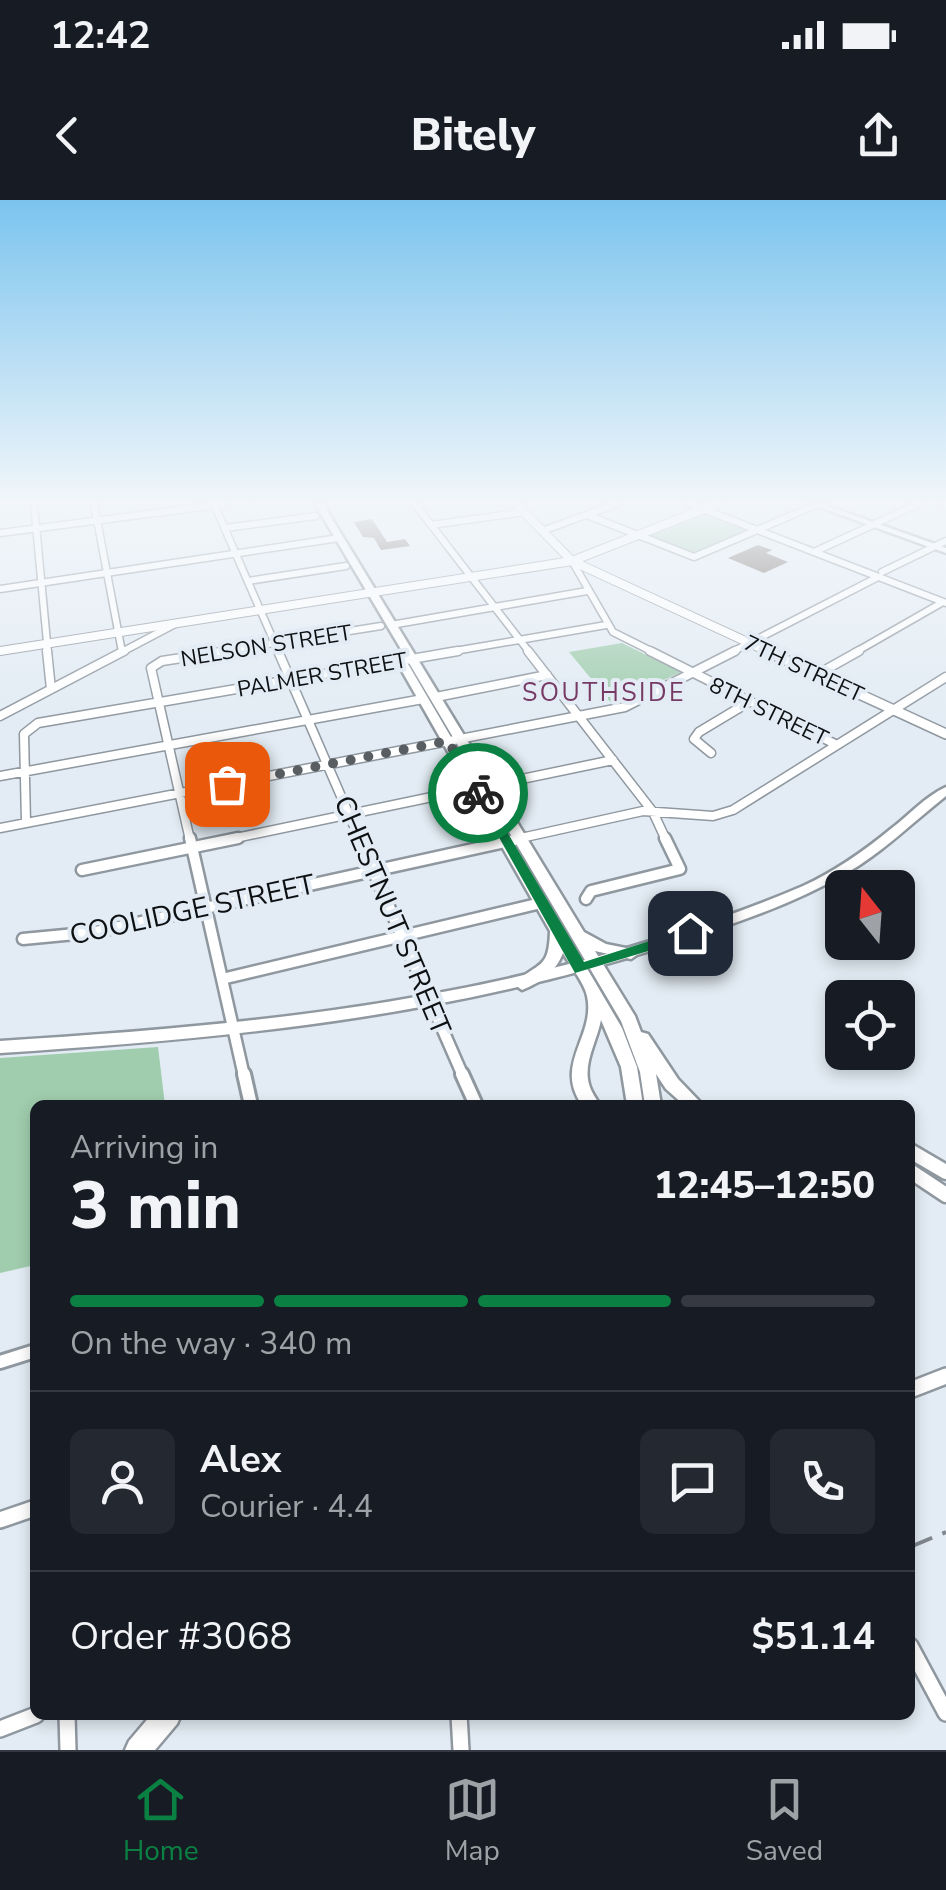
<!DOCTYPE html>
<html lang="en">
<head>
<meta charset="utf-8">
<style>
  body { margin:0; font-family:"Nunito Sans",sans-serif; background:#242831; color:#f1f3f6; height:100vh; display:flex; flex-direction:column; font-size:38px; white-space:nowrap }
  * { box-sizing:border-box; margin:0 }
  p { font-size:32px; color:#9ea1a6 }
  .icon { flex:none; width:55px; height:55px; fill:none; stroke:currentColor; stroke-width:2; stroke-linecap:round; stroke-linejoin:round }
  .map { position:relative; flex:1; overflow:hidden }
  .details { position:absolute; left:30px; top:900px; width:885px; height:620px; display:flex; flex-direction:column; background:#171b24; border-radius:15px; box-shadow:0 5px 15px #0003 }
  .details>* { flex:none }
  .needle { width:65px; rotate:343deg }
  .controls { position:absolute; left:825px; top:670px; display:grid; gap:20px }
  .controls a { display:grid; place-items:center; width:90px; height:90px; border-radius:15px; background:#171b24; box-shadow:0 5px 15px #0003; font-size:50px }
  .pin { position:absolute; display:grid; place-items:center; width:85px; height:85px; color:#fff; margin:-42px; border-radius:20px; box-shadow:0 5px 15px #0006 }
  .courier { position:absolute; display:grid; place-items:center; width:100px; height:100px; margin:-50px; border:8px solid #0b8043; border-radius:50%; background:#fff; color:#222; box-shadow:0 2px 12px #0007 }
  .overview em { font-style:normal; font-weight:800 }
  .overview div { display:flex; flex-direction:column-reverse }
  .overview { display:flex; align-items:center; justify-content:space-between; height:170px; padding:0 40px }
  h1 { font-size:65px; font-weight:800; line-height:75px }
  .bar { display:grid; grid-template-columns:repeat(4,1fr); gap:15px 10px; align-content:center; height:120px; padding:0 40px }
  .bar i { height:12px; border-radius:8px; background:#363941 }
  .bar .on { background:#0b8043 }
  .bar p { grid-column:span 4 }
  .line { display:flex; align-items:center; gap:25px; padding:0 40px; border-top:2px solid #363941 }
  .line div { flex:1 }
  .round { display:grid; place-items:center; flex:none; width:105px; height:105px; border-radius:15px; background:#242831 }
  .status { display:flex; justify-content:space-between; align-items:center; height:70px; padding:0 50px; background:#171b24; direction:ltr }
  .status svg { height:28px; fill:currentColor }
  header { display:flex; justify-content:space-between; align-items:center; height:130px; padding:0 40px; background:#171b24; font-size:45px; font-weight:800 }
  .tab-bar { display:flex; justify-content:space-around; align-items:center; height:140px; border-top:2px solid #363941; background:#171b24; font-size:28px; color:#9ea1a6 }
  .tab-bar a { display:grid; justify-items:center; gap:5px }
  .tab-bar .on { color:#0b8043 }
  .map>svg:first-child { display:block }
  .green { fill:#a0cdae }
  .building { fill:#716762 }
  .lines { fill:none; stroke-linecap:round; stroke-linejoin:round }
  .minor-far4-casing { stroke:#8f979f; stroke-width:9 }
  .minor-far3-casing { stroke:#8f979f; stroke-width:11 }
  .minor-far2-casing { stroke:#8f979f; stroke-width:15 }
  .minor-far1-casing { stroke:#8f979f; stroke-width:18 }
  .minor-casing { stroke:#8f979f; stroke-width:20 }
  .tertiary-far2-casing { stroke:#8f979f; stroke-width:10 }
  .tertiary-far1-casing { stroke:#8f979f; stroke-width:12 }
  .tertiary-casing { stroke:#8f979f; stroke-width:19 }
  .secondary-casing { stroke:#8f979f; stroke-width:5 }
  .primary-casing { stroke:#8f979f; stroke-width:5 }
  .minor-far4 { stroke:#fff; stroke-width:6 }
  .minor-far3 { stroke:#fff; stroke-width:8 }
  .minor-far2 { stroke:#fff; stroke-width:10 }
  .minor-far1 { stroke:#fff; stroke-width:12 }
  .minor { stroke:#fff; stroke-width:15 }
  .tertiary-far2 { stroke:#fff; stroke-width:8 }
  .tertiary-far1 { stroke:#fff; stroke-width:9 }
  .tertiary { stroke:#fff; stroke-width:14 }
  .secondary { fill:#fff; fill-rule:evenodd }
  .primary { fill:#fff; fill-rule:evenodd }
  .rail { stroke:#81878d; stroke-width:4; stroke-dasharray:24 11; stroke-linecap:butt }
  .route { fill:#0b8043 }
  .done { stroke:#595e62; stroke-width:10; stroke-dasharray:0 18 }
  .labels { text-anchor:middle; stroke-width:8; stroke-linejoin:round; paint-order:stroke }
  .far-street-label { font-size:22px; fill:#0e1114; stroke:#e3ecf4 }
  .far-neighbourhood-label { font-size:25px; letter-spacing:2.5px; fill:#763a64; stroke:#e3ecf4 }
  .street-label { font-size:28px; fill:#0e1114; stroke:#e3ecf4 }
</style>
</head>
<body>
<div class="status"><b>12:42</b><svg viewBox="0 0 49 12"><path d="M0 12V9h3v3zM5 12V6h3v6zM10 12V3h3v9zM15 12V0h3v12zM26 1h20v11H26zM47 4h2v5h-2z"/></svg></div>
<header><svg class="icon" aria-label="back" viewBox="0 0 24 24"><path d="M15 5l-7 7 7 7"/></svg>Bitely<svg class="icon" aria-label="share" viewBox="0 0 24 24"><path d="M12 15V3M7 8l5-5 5 5M5 13v7h14v-7"/></svg></header>
<div class="map">
<svg width="946" height="1550" viewBox="0 0 946 1550">
  <rect width="100%" height="100%" fill="#e3ecf4"/>
  <!-- green -->
  <path class="green" d="M703,312L749,331L692,355L646,335Z
    M622,443L681,472L612,504L569,452Z
    M158,847L165,905H35V1065L0,1073V858Z"/>
  <!-- building -->
  <path class="building" d="M372,319L387,342L405,339L410,346L381,350L374,338L363,337L354,322Z
    M758,345L772,350L766,353L788,362L764,373L728,358Z"/>
  <g class="lines">
    <!-- minor-far4 casing -->
    <g class="minor-far4-casing">
      <path id="minor-far4" d="M34,304L48,453
        M94,304L122,452
        M214,304L279,453
        M415,304L530,453
        M690,304L946,403
        M942,304L946,305
        M587,315L694,357L818,304
        M431,325L524,312
        M225,328L316,316
        M542,331L616,304
        M0,333L225,304
        M814,352L918,304
        M572,361L613,432L655,453
        M882,372L946,341
        M248,381L346,366
        M0,389L339,338
        M391,425L587,391
        M120,453L175,424
        M212,453L381,426
        M443,453L606,425
        M730,453L878,377
        M854,453L943,402"/>
    </g>
    <!-- minor-far3 casing -->
    <g class="minor-far3-casing">
      <path id="minor-far3" d="M47,451L51,489
        M278,451L360,640
        M528,451L653,612L666,640
        M650,451L837,545
        M818,474L859,451
        M436,497L547,475
        M0,516L124,451
        M711,553L694,539L699,532L749,502
        M0,576L423,499
        M488,586L613,560
        M26,623L24,534L38,523L458,451
        M0,628L625,507L735,451
        M190,640L151,468L162,461L227,451
        M226,640L475,588
        M512,640L643,611L713,616L733,610L946,477"/>
    </g>
    <!-- minor-far2 casing -->
    <g class="minor-far2-casing">
      <path id="minor-far2" d="M190,638L244,876
        M359,638L463,876
        M82,670L238,638
        M586,699L591,691L680,669L665,638
        M23,739L96,732L523,638
        M222,779L541,703"/>
    </g>
    <!-- minor-far1 casing -->
    <g class="minor-far1-casing">
      <path id="minor-far1" d="M244,874L251,905
        M462,874L476,905
        M0,1162L35,1151"/>
    </g>
    <!-- minor casing -->
    <g class="minor-casing">
      <path id="minor" d="M910,1190L946,1176
        M0,1320L35,1308
        M910,1446L946,1513
        M67,1515L68,1550
        M459,1515L461,1550
        M0,1529L36,1515"/>
    </g>
    <!-- tertiary-far2 casing -->
    <g class="tertiary-far2-casing">
      <path id="tertiary-far2" d="M516,304L572,361L771,453
        M0,451L572,361L717,304"/>
    </g>
    <!-- tertiary-far1 casing -->
    <g class="tertiary-far1-casing">
      <path id="tertiary-far1" d="M766,451L946,534"/>
    </g>
    <!-- tertiary casing -->
    <g class="tertiary-casing">
      <path id="tertiary" d="M910,951L946,972
        M910,971L946,995"/>
    </g>
    <!-- secondary casing -->
    <g class="secondary-casing">
      <path id="secondary" d="M811,304H822L946,348V353Z
        M946,587V596C913,622 882,653 845,674C788,707 724,727 662,747C443,818 229,838 0,853V841C226,827 442,807 660,738C708,723 757,706 803,686C836,671 864,651 892,628C909,615 926,596 946,587Z"/>
    </g>
    <!-- primary casing -->
    <g class="primary-casing">
      <path id="primary" d="M315,304H323L584,732L606,744L636,750L638,754L631,759L595,751L635,816L641,832L648,834L678,879L703,905H684L666,889L656,874L661,905H645L640,872L621,821Z
        M399,462L408,464L622,828L637,867L643,905H627L621,867L601,820C597,841 583,863 589,884C591,892 596,898 600,905H582C553,864 596,836 587,796C585,784 569,764 563,753C555,773 541,782 522,790L514,784C538,761 549,771 550,731L398,464Z
        M151,1515H181L177,1524L155,1550H125L129,1541Z"/>
    </g>
    <!-- minor-far4 -->
    <use href="#minor-far4" class="minor-far4"/>
    <!-- minor-far3 -->
    <use href="#minor-far3" class="minor-far3"/>
    <!-- minor-far2 -->
    <use href="#minor-far2" class="minor-far2"/>
    <!-- minor-far1 -->
    <use href="#minor-far1" class="minor-far1"/>
    <!-- minor -->
    <use href="#minor" class="minor"/>
    <!-- tertiary-far2 -->
    <use href="#tertiary-far2" class="tertiary-far2"/>
    <!-- tertiary-far1 -->
    <use href="#tertiary-far1" class="tertiary-far1"/>
    <!-- tertiary -->
    <use href="#tertiary" class="tertiary"/>
    <!-- secondary -->
    <use href="#secondary" class="secondary"/>
    <!-- primary -->
    <use href="#primary" class="primary"/>
    <!-- rail -->
    <path class="rail" d="M910,1347L946,1332"/>
  </g>
  <!-- sky -->
  <linearGradient id="sky" x2="0" y2="1"><stop stop-color="#7bc4ee"/><stop offset="0.58" stop-color="#f2f6fa"/><stop offset="1" stop-color="#f2f6fa" stop-opacity="0"/></linearGradient>
  <rect width="946" height="521" fill="url(#sky)"/>
  <!-- route -->
  <path class="route" d="M473,591L484,593L584,762L690,728L695,729V737L575,773Z"/>
  <g class="lines">
    <!-- done -->
    <path class="done" d="M227,584L448,541L478,593"/>
  </g>
  <g class="labels">
    <!-- far-street labels -->
    <g class="far-street-label">
      <text transform="translate(266 445) rotate(-9)" y="8">NELSON STREET</text>
      <text transform="translate(804 468) rotate(25)" y="8">7TH STREET</text>
      <text transform="translate(322 474) rotate(-10)" y="8">PALMER STREET</text>
      <text transform="translate(769 511) rotate(26)" y="8">8TH STREET</text>
    </g>
    <!-- far-neighbourhood labels -->
    <g class="far-neighbourhood-label">
      <text x="604" y="501">SOUTHSIDE</text>
    </g>
    <!-- street labels -->
    <g class="street-label">
      <text transform="translate(192 709) rotate(-12)" y="10">COOLIDGE STREET</text>
      <text transform="translate(393 715) rotate(67)" y="10">CHESTNUT STREET</text>
    </g>
  </g>
</svg>
<div class="controls">
<a><svg class="needle" viewBox="-14 -14 28 28"><path d="M0-13l5 13h-10z" fill="#e53935"/><path d="M0 13l5-13h-10z" fill="#9ea1a6"/></svg></a>
<a><svg class="icon" aria-label="locate" viewBox="0 0 24 24"><circle cx="12" cy="12" r="6"/><path d="M12 2v4M12 18v4M2 12h4M18 12h4"/></svg></a>
</div>
<div class="pin" style="left:227px;top:584px;background:#ea580c"><svg class="icon" aria-label="bag" viewBox="0 0 24 24"><path d="M5 8h14l-1 12H6zM9 8a3 3 0 0 1 6 0"/></svg></div>
<div class="pin" style="left:690px;top:733px;background:#1f2937"><svg class="icon" aria-label="home" viewBox="0 0 24 24"><path d="M3 11l9-7 9 7M6 9v11h12V9"/></svg></div>
<div class="courier" style="left:478px;top:593px"><svg class="icon" aria-label="bike" viewBox="0 0 24 24"><circle cx="6" cy="16" r="4"/><circle cx="18" cy="16" r="4"/><path d="M6 16l4-8h5l3 8M10 8l3 8H6M13 5h3"/></svg></div>
<section class="details">
<div class="overview"><div><h1>3 min</h1><p>Arriving in</p></div><em>12:45–12:50</em></div>
<div class="bar"><i class="on"></i><i class="on"></i><i class="on"></i><i></i><p>On the way · 340 m</p></div>
<div class="line" style="height:180px"><a class="round"><svg class="icon" aria-label="person" viewBox="0 0 24 24"><circle cx="12" cy="8" r="4"/><path d="M4 21q1-7 8-7t8 7"/></svg></a><div><b>Alex</b><p>Courier · 4.4</p></div><a class="round"><svg class="icon" aria-label="chat" viewBox="0 0 24 24"><path d="M4 5h16v11H9l-5 4z"/></svg></a><a class="round"><svg class="icon" aria-label="phone" viewBox="0 0 24 24"><path d="M5 4h4l2 5-3 2q2 4 5 5l2-3 5 2v4C11 20 4 13 5 4z"/></svg></a></div>
<div class="line" style="height:130px"><div>Order #3068</div><b>$51.14</b></div>
</section>
</div>
<nav class="tab-bar">
<a class="on"><svg class="icon" aria-label="home" viewBox="0 0 24 24"><path d="M3 11l9-7 9 7M6 9v11h12V9"/></svg>Home</a>
<a><svg class="icon" aria-label="map" viewBox="0 0 24 24"><path d="M3 6l6-2 6 2 6-2v14l-6 2-6-2-6 2zM9 4v14M15 6v14"/></svg>Map</a>
<a><svg class="icon" aria-label="saved" viewBox="0 0 24 24"><path d="M7 4h10v16l-5-4-5 4z"/></svg>Saved</a>
</nav>
</body>
</html>
